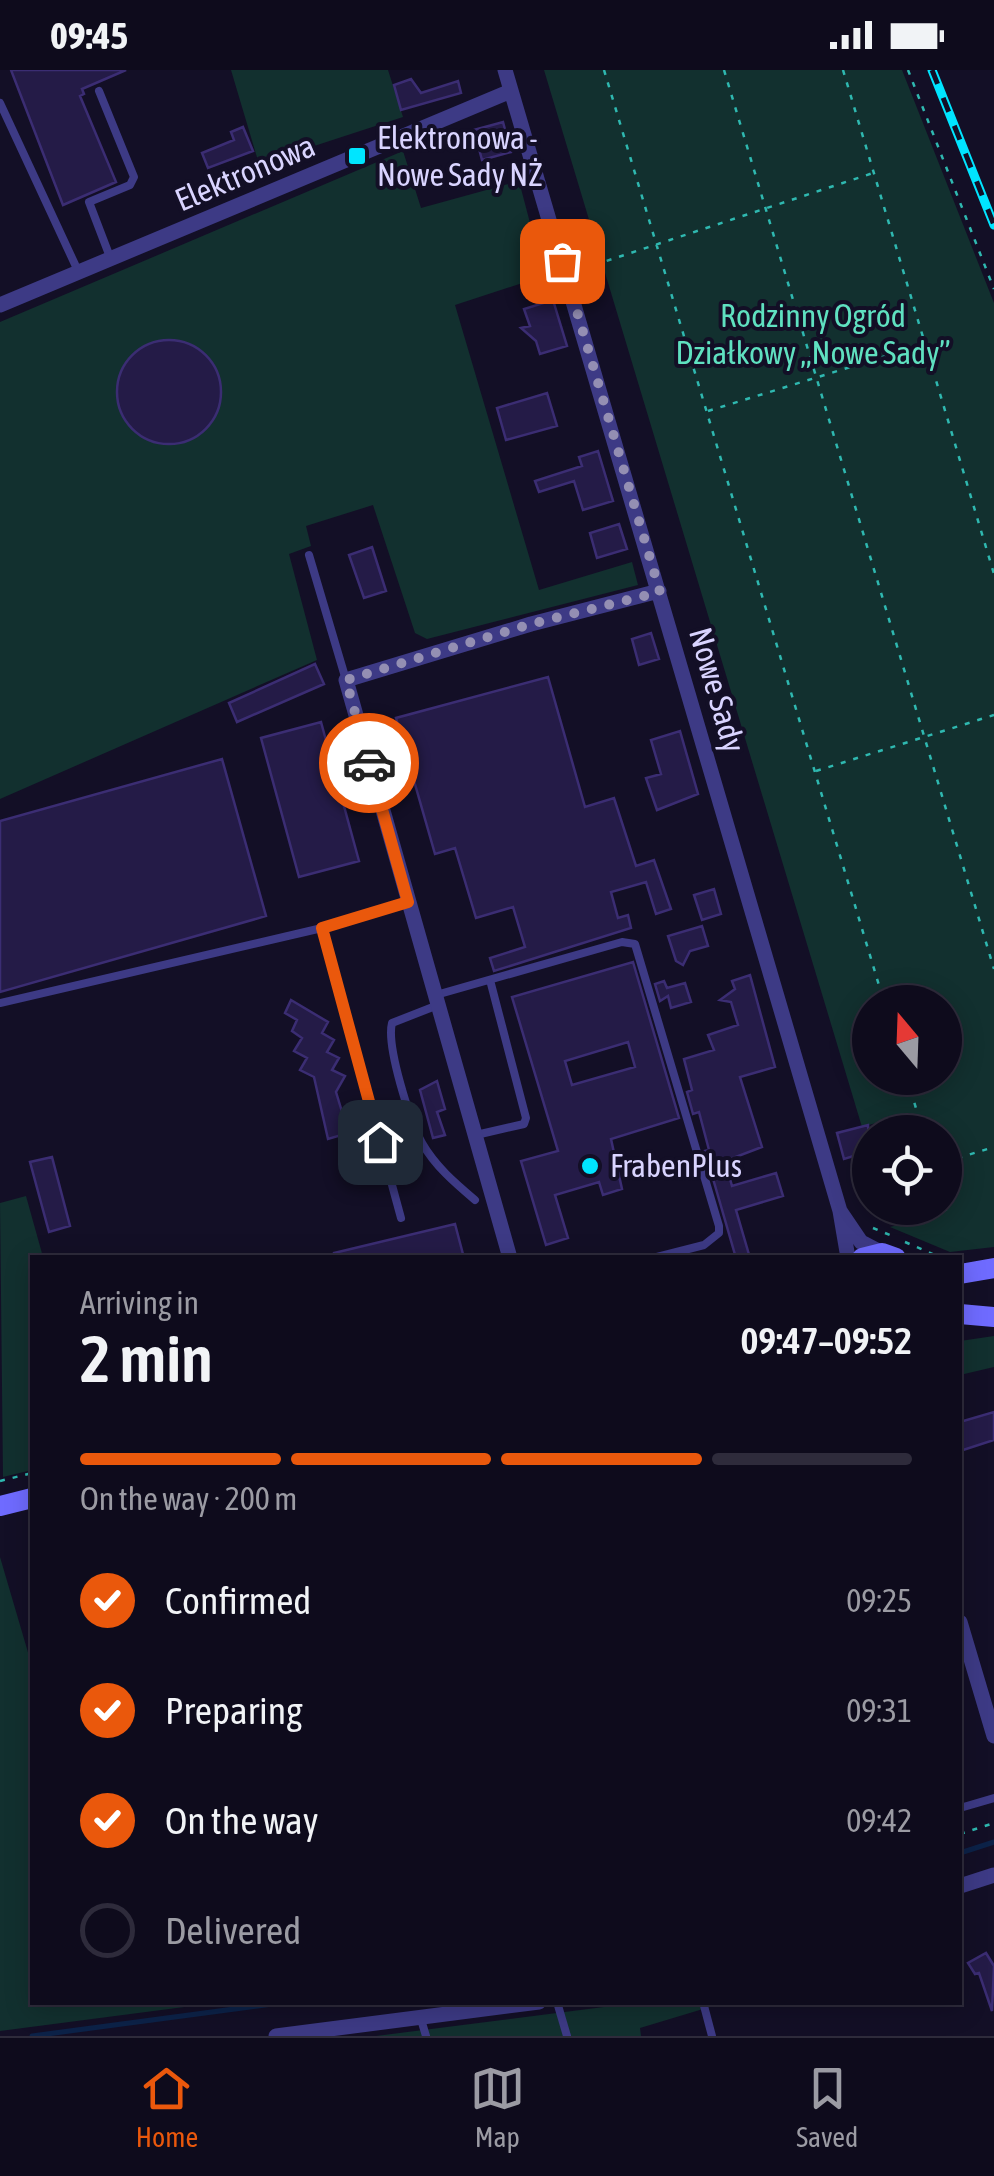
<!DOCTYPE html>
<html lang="en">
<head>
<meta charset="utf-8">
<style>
  body { margin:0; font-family:"Asap Condensed",sans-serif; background:#171425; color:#f1f3f6; height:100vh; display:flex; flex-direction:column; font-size:38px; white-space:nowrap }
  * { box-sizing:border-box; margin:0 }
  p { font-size:32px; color:#9b9ba3 }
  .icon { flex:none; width:55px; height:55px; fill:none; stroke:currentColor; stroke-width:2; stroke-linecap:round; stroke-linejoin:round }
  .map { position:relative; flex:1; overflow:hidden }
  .drawer { position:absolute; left:30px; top:1185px; width:932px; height:750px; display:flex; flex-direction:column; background:#0e0b1c; border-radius:0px; box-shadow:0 5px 25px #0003,0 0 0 2px #2e2b3b }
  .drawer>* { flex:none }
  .needle { width:65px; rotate:341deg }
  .fabs { position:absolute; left:852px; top:915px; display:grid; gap:20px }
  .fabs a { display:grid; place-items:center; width:110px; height:110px; border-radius:50%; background:#0e0b1c; box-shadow:0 5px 25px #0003,0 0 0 2px #2e2b3b; font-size:50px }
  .pin { position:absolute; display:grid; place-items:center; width:85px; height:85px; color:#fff; margin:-42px; border-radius:20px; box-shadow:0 5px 15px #0006 }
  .courier { position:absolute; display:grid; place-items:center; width:100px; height:100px; margin:-50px; border:8px solid #ea580c; border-radius:50%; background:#fff; color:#222; box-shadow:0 2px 12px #0007 }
  .headline em { font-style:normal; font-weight:600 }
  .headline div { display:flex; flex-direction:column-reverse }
  .headline { display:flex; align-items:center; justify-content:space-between; height:170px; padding:0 50px }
  h1 { font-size:65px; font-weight:600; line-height:75px }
  .bar { display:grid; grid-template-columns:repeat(4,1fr); gap:15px 10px; align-content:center; height:120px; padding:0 50px }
  .bar i { height:12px; border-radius:8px; background:#2e2b3b }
  .bar .active { background:#ea580c }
  .bar p { grid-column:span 4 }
  ol { padding:0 50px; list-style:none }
  li { display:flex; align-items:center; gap:30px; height:110px }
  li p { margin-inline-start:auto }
  li .icon { padding:10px; border-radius:50%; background:#ea580c; color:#fff; stroke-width:4 }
  li:last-child { color:#9b9ba3 }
  li i { width:55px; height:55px; border:5px solid #2e2b3b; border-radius:50% }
  .status { display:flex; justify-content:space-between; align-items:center; height:70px; padding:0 50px; background:#0e0b1c; direction:ltr }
  .status svg { height:28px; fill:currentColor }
  .menu { display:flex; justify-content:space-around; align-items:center; height:140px; border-top:2px solid #2e2b3b; background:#0e0b1c; font-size:28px; color:#9b9ba3 }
  .menu a { display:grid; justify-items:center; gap:5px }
  .menu .active { color:#ea580c }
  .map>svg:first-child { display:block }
  .green { fill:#12302f; fill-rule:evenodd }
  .water { fill:#0c2248 }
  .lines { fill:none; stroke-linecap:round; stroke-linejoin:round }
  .stream { stroke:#0c2248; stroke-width:5 }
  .building { fill:#241b47; stroke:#3b2d73; stroke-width:2.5; fill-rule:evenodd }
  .path { stroke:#2fb8b0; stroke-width:2.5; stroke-dasharray:5 8; stroke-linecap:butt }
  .service { stroke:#3d3a85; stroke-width:8 }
  .minor { stroke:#3d3a85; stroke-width:15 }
  .secondary { stroke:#6f6bff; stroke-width:20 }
  .rail-casing { stroke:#00e5ff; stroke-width:9 }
  .rail { stroke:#130f26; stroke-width:5; stroke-dasharray:15; stroke-linecap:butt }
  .done { stroke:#948fb3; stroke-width:10; stroke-dasharray:0 18 }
  .route { stroke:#ea580c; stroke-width:12 }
  .poi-dot { fill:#00e5ff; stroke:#130f26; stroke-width:4 }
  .labels { text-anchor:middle; stroke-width:8; stroke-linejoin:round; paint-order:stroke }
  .poi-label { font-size:32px; fill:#d9d4ff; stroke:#130f26; text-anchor:start }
  .street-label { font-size:32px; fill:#d9d4ff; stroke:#130f26 }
  .park-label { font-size:32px; fill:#5fe0c0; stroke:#130f26 }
</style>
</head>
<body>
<div class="status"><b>09:45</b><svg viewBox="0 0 49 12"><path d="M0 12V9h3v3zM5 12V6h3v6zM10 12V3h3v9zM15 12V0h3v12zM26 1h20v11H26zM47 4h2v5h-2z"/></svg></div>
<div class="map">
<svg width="994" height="1966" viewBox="0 0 994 1966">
  <rect width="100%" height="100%" fill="#130f26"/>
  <!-- green -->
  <path class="green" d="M231,0H388L403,47L259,94Z
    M544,0H902L994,233V1177L950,1182L890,1157L939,1144L938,1138H945V1062H916L910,1043L862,1057ZM870,932H945V1008H870Z
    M403,81L421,138L519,111L544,206L455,235L539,520L632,492L638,515L427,569L415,563L373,435L306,456L311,476L289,484L317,590L0,729V252Z
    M26,1126L43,1187L32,1188V1400L3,1407L0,1133Z
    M994,1266V1297L960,1305V1271Z
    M0,1487L32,1596V1932L215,1933L0,1961Z
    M635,1933H723L640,1958L641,1966H376Z"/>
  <!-- water -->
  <path class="water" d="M125 321a43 43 0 1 1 86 0a43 43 0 1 1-86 0Z"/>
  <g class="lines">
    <!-- stream -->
    <path class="stream" d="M960,1783L994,1772
      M32,1966L287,1932"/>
  </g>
  <!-- building -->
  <path class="building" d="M11,0H126L82,19L84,24L80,26L116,112L63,135Z
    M411,9L421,23L458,11L461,23L401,40L394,15Z
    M503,52L511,82L482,90L474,60Z
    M243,57L253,81L208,98L202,83L234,70L231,62Z
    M553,230L567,276L540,284L536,271L521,258L530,256L524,239Z
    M117 322a52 52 0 1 1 104 0a52 52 0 1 1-104 0Z
    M547,323L557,356L506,370L497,338Z
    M598,381L613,431L583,440L574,411L539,422L535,411L582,396L579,387Z
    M619,454L627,479L597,488L590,463Z
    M372,477L386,521L364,528L349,485Z
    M651,563L659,589L639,595L632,569Z
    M315,594L324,614L237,652L229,633Z
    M548,607L585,737L614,728L636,796L654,790L671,839L656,844L646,812L611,822L618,848L628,845L631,858L494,901L490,888L525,877L513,837L476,848L455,778L435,784L396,648Z
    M321,652L359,791L299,807L261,668Z
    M680,661L698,724L657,740L646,708L661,704L651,670Z
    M222,689L266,846L0,922V751Z
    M714,819L721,844L702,850L694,825Z
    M702,856L708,876L690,881L683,895L676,891L668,866Z
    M633,892L679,1048L611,1069L622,1119L603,1125L599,1112L555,1125L568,1168L546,1175L521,1091L558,1081L512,927ZM628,972L635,997L572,1015L565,991Z
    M750,905L775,997L740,1007L762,1077L725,1091L732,1116L776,1103L783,1126L736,1140L750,1188H736L705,1081L709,1080L699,1042L693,1044L687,1022L692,1020L684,989L714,980L708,965L738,955L731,932L720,930L735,919L732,911Z
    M664,911L667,918L685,913L691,932L671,938L668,926L660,931L655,914Z
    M291,930L328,952L322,963L334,970L327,982L339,988L332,1000L345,1006L336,1022L346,1055L366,1050L371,1065L350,1071L348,1063L328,1069L314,1007L300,1000L307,988L294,981L302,968L292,961L297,950L285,943Z
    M437,1011L445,1039L437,1042L445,1065L433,1068L420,1020Z
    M868,1055L870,1081L844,1089L837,1063Z
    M52,1087L70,1156L49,1162L30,1092Z
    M455,1154L464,1188H334V1183Z
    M994,1342V1370L960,1381V1352Z
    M986,1883L994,1896L992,1941L979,1903L975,1904L968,1893Z"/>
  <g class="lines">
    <!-- path -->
    <path class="path" d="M604,0L884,932
      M724,0L994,899
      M843,0L994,504
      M908,0L994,219
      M582,199L873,103
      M708,341L925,274
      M816,701L994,645
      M907,1008L923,1062
      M945,1092L994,1077
      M945,1138L946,1141
      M873,1158L897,1168
      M905,1172L942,1188
      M0,1411L32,1403
      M960,1764L994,1753"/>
    <!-- service -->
    <path class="service" d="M99,21L134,107L130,115L89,132L110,187
      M0,33L79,203
      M309,485L346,610
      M322,858L401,1148
      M436,925L622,872L635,874L719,1156V1163L704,1175L653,1188
      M0,933L322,858L408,832
      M438,935L392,953C386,976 410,1051 422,1073C435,1096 455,1113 475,1130
      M476,1065L524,1054L526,1048L490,910
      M960,1738L994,1728
      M557,1932L567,1966
      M703,1932L712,1966
      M420,1946L426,1966"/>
    <!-- minor -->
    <path class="minor" d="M505,0L840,1141L848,1188
      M0,235L511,21
      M840,1141L861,1172L882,1183
      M510,1188L346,610L531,554L659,521
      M960,1552L994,1666
      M960,1816L994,1805
      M276,1966L539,1932"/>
    <!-- secondary -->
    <path class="secondary" d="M862,1188L882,1183L896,1188
      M960,1204L994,1198
      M960,1244L994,1247
      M0,1436L32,1428"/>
    <!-- rail casing -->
    <g class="rail-casing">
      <path id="rail" d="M932,0L994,155"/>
    </g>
    <!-- rail -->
    <use href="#rail" class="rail"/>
  </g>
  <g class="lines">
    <!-- done -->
    <path class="done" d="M369,693L346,610L531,554L660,522L562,191"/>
    <!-- route -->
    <path class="route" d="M369,693L408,832L322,858L380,1072"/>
  </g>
  <!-- markers -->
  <g class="poi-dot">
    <rect x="347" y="76" width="20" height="20" rx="5"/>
    <circle cx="590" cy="1096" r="10"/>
  </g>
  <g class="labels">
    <!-- poi labels -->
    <g class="poi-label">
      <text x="377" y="79">Elektronowa -<tspan x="377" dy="37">Nowe Sady NŻ</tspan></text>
      <text x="610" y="1107">FrabenPlus</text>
    </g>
    <!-- street labels -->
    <g class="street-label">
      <text transform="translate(245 103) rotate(-23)" y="11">Elektronowa</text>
      <text transform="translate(717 620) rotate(74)" y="11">Nowe Sady</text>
    </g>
    <!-- park labels -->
    <g class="park-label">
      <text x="813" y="257">Rodzinny Ogród<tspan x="813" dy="37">Działkowy „Nowe Sady”</tspan></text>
    </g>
  </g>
</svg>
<div class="fabs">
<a><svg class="needle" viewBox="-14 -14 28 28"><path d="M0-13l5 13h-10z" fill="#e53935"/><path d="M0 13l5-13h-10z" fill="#9b9ba3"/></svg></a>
<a><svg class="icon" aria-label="locate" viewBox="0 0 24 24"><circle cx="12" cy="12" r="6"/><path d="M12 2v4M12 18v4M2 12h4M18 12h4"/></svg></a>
</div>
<div class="pin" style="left:562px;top:191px;background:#ea580c"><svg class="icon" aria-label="bag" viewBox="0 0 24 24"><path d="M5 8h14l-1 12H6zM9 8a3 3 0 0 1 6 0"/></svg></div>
<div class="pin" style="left:380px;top:1072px;background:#1f2937"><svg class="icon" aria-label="home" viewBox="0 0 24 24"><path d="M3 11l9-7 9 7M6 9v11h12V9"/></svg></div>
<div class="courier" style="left:369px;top:693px"><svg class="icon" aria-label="car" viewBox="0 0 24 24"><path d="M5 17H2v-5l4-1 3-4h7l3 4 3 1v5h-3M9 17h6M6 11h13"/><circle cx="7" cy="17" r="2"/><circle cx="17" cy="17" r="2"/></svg></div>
<section class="drawer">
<div class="headline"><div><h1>2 min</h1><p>Arriving in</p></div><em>09:47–09:52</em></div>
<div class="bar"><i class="active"></i><i class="active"></i><i class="active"></i><i></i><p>On the way · 200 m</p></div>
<ol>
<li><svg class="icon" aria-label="check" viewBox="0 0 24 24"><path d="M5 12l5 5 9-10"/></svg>Confirmed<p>09:25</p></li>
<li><svg class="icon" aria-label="check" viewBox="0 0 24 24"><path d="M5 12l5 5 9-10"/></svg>Preparing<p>09:31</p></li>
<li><svg class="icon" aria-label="check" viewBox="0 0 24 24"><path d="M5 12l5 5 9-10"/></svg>On the way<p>09:42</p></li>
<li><i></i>Delivered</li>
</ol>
</section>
</div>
<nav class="menu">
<a class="active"><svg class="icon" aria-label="home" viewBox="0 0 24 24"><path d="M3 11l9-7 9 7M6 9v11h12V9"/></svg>Home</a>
<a><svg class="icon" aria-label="map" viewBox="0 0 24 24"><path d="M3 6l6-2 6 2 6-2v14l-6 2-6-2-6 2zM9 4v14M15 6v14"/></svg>Map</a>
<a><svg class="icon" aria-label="saved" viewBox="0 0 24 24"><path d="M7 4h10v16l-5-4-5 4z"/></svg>Saved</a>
</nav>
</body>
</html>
